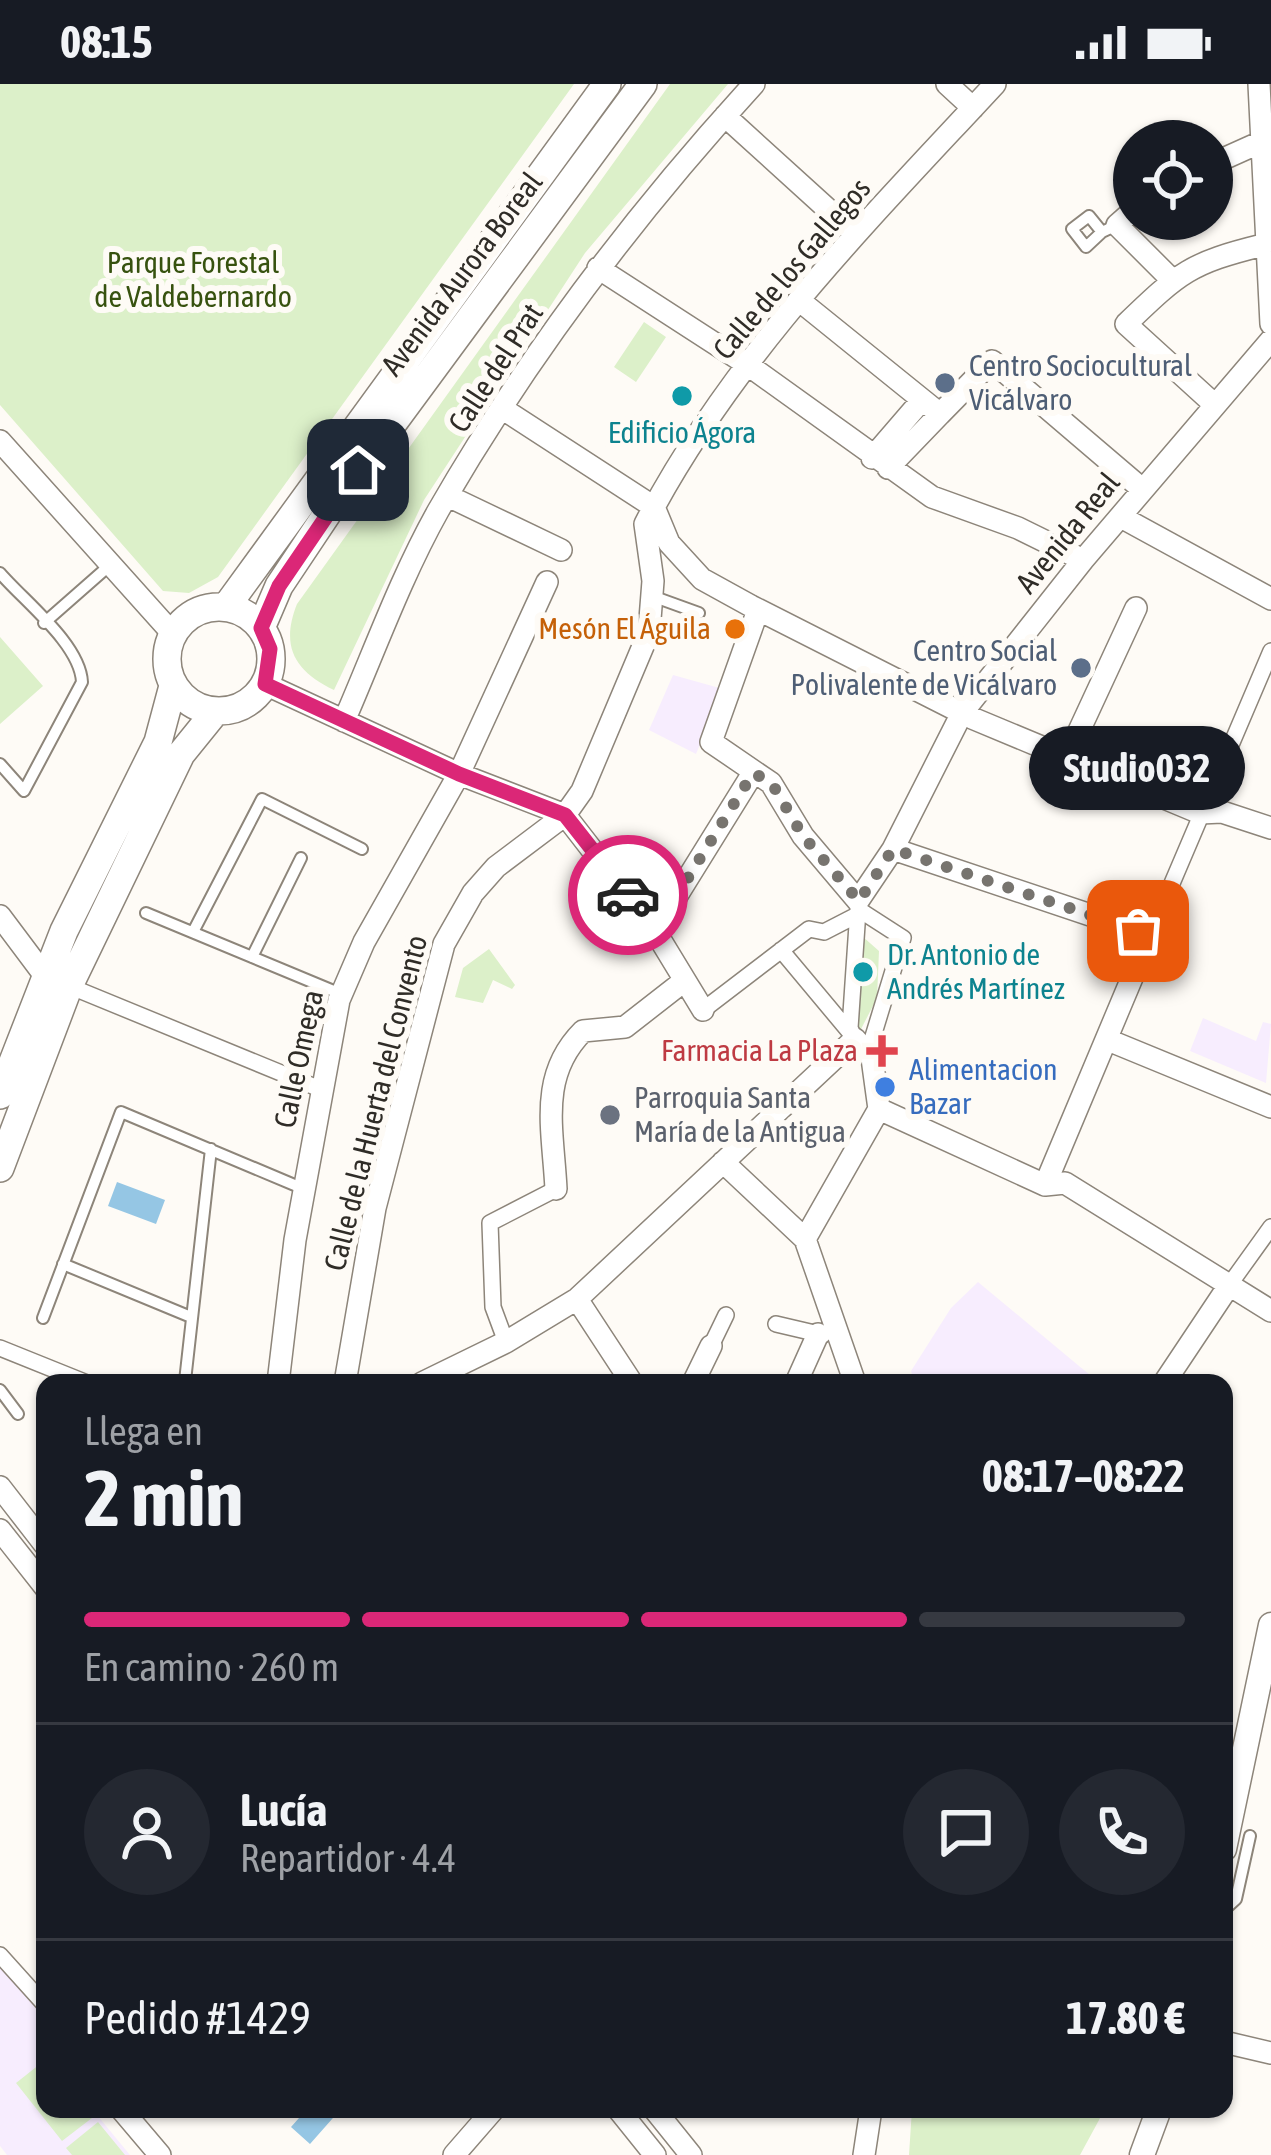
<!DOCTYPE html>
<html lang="es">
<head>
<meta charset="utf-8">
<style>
  body { margin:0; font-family:"Asap Condensed",sans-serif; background:#242831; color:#f1f3f6; height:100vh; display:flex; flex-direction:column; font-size:45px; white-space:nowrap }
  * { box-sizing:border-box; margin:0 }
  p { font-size:39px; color:#9ea1a6 }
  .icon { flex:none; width:66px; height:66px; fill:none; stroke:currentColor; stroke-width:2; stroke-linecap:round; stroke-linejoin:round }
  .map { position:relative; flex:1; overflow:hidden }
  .side { position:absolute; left:36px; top:1290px; width:1197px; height:744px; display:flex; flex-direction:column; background:#171b24; border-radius:24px; box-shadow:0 3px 9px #0004 }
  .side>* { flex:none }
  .tools { position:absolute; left:1113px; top:36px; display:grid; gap:24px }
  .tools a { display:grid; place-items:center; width:120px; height:120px; border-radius:50%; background:#171b24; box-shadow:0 3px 9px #0004; font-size:60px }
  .pin { position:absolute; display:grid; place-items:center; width:102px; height:102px; color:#fff; margin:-51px; border-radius:24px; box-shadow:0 6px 18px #0006 }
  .courier { position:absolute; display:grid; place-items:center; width:120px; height:120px; margin:-60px; border:9px solid #db2777; border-radius:50%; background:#fff; color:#222; box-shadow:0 3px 15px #0007 }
  .bubble { position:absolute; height:84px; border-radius:42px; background:#171b24; box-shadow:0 3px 9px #0004; font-size:39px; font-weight:700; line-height:84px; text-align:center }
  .overview em { font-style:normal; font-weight:700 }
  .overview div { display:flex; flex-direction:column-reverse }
  .overview { display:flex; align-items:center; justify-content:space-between; height:204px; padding:0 48px }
  h1 { font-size:78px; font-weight:700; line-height:90px }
  .bar { display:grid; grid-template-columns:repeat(4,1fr); gap:18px 12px; align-content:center; height:144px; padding:0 48px }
  .bar i { height:15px; border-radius:9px; background:#363941 }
  .bar .active { background:#db2777 }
  .bar p { grid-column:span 4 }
  .line { display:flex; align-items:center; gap:30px; padding:0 48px; border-top:3px solid #363941 }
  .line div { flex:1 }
  .round { display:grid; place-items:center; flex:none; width:126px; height:126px; border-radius:63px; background:#242831 }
  .status { display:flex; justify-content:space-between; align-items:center; height:84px; padding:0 60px; background:#171b24; direction:ltr }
  .status svg { height:33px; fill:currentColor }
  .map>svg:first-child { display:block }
  .education { fill:#f7edfe }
  .green { fill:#dcf0c9 }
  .water { fill:#95c6e4 }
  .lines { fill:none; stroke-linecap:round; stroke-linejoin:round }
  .service-casing { stroke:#8d857a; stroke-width:14 }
  .pedestrian-casing { stroke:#8d857a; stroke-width:18 }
  .minor-casing { stroke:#8d857a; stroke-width:24 }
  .tertiary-casing { stroke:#8d857a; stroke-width:27 }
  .secondary-casing { stroke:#8d857a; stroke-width:30 }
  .service { stroke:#fff; stroke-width:10 }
  .pedestrian { stroke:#fff; stroke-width:15 }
  .minor { stroke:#fff; stroke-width:21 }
  .tertiary { stroke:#fff; stroke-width:24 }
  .secondary { stroke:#fff; stroke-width:27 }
  .done { stroke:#77746f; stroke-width:12; stroke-dasharray:0 21.6 }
  .route { stroke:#db2777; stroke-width:15 }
  .service-dot { fill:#5c6f8a; stroke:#fefbf6; stroke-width:4.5 }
  .culture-dot { fill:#0f9aa8; stroke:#fefbf6; stroke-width:4.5 }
  .food-dot { fill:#e8710a; stroke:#fefbf6; stroke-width:4.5 }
  .health-dot { fill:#e0444e; stroke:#fefbf6; stroke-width:4.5 }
  .shop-dot { fill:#3f7fe0; stroke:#fefbf6; stroke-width:4.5 }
  .worship-dot { fill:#6b7280; stroke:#fefbf6; stroke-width:4.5 }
  .labels { text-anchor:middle; stroke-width:12; stroke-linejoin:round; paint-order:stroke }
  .park-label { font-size:30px; fill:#37520f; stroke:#fefbf6 }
  .street-label { font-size:30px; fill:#2f2c27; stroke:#fefbf6 }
  .service-label { font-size:30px; fill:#4e5e75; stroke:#fefbf6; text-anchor:start }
  .culture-label { font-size:30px; fill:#0d838f; stroke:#fefbf6 }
  .food-label { font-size:30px; fill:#c56008; stroke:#fefbf6; text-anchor:end }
  .health-label { font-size:30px; fill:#be3a42; stroke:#fefbf6; text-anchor:end }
  .shop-label { font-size:30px; fill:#366cbe; stroke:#fefbf6; text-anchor:start }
  .worship-label { font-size:30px; fill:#5b616d; stroke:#fefbf6; text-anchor:start }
</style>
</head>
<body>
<div class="status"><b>08:15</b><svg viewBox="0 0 49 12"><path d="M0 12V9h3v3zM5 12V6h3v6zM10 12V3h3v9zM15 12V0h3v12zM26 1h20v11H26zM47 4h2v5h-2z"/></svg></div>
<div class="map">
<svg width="1271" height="2071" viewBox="0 0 1271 2071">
  <rect width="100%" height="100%" fill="#fefbf6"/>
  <!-- education -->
  <path class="education" d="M673,591L723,605L696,670L649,646Z
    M1203,934L1256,957L1263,938L1271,940L1266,999L1190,967Z
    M978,1198L1079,1282L1100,1299H915L911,1287L951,1224Z
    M0,1881L45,1932V2025H92L130,2071H7L0,2062Z"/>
  <!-- green -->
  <path class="green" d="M0,0H574L218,493L189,509L163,507L0,321Z
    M670,0H728L585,169L424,416L334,606C295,587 280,563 297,520Z
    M644,238L666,253L636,298L614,283Z
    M0,553L43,602L0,640Z
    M862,852L879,867L877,914L859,949L858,891L862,895L870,889L863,881L859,884Z
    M489,865L515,901L512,905L493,896L483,919L455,913L463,884Z
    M45,1976V2025H85L92,2034L62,2057L16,1999Z
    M912,2025H1105L1080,2071H909Z
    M98,2038L125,2071H72L66,2064Z"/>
  <!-- water -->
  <path class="water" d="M117,1098L165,1116L156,1140L108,1122Z
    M307,2025L340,2026L310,2060L291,2043Z"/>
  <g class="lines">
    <!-- service casing -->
    <g class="service-casing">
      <path id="service" d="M1102,148L1086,163L1072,145L1089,132L1102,148L1117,141
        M0,489C25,518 80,560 82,598L24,707L0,680
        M652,512L699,529
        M44,539L110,481
        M146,829L341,910
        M193,848L262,715L362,765
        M252,873L301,774
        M63,1180L191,1233
        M43,1234L121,1028L304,1105
        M185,1297L211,1065
        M0,1306L18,1330
        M1224,1826L1236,1815L1250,1752"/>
    </g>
    <!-- pedestrian casing -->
    <g class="pedestrian-casing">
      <path id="pedestrian" d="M858,825L903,854L868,969
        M1150,851L1271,567
        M781,866L852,951
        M69,902L320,1005
        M703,926L809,845L824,848L857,831
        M855,955L850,944L858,826
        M1230,1200L1271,1143
        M776,1240L823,1251
        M506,1258L493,1223L490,1139L556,1105
        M711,1262L726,1231
        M0,1264L87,1299
        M0,1871L45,1921"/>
    </g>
    <!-- minor casing -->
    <g class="minor-casing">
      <path id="minor" d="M947,0L973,24
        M1259,0L1271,240
        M725,32L855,150
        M1212,80L1261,58
        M1134,126L1117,141L1171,195
        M598,184L748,281L932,413L1018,444L1083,476
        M800,217L940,330L888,384
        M1215,321L1126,240C1180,188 1190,179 1263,161
        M503,325L654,423
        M940,330L992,277L1142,405
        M0,357L173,550
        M872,374L922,316
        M448,412L561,466
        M654,423L669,459L702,495L751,522L972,634L1200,729L1222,728L1271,744
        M1121,433L1271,515
        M758,526L711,658L771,699L803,752L858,817L893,765L962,629L1083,476L1271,256
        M265,600L459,690L565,731
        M344,637C374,568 401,493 438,427C526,274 635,130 754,0
        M1066,675L1136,524
        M565,731L655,847L703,926
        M893,765L1150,851L1045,1101
        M0,832L45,892
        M655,847L753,689
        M1108,956L1271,1023
        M879,1025L1045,1101L1065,1099L1271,1227
        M723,1078L805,1155
        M556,1105C553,1045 538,992 583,947L625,943L684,897
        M577,1215L632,1299
        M278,1299L295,1156L339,916L364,858L459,690L547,498
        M345,1299L375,1124L444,860L473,809L496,783L565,731L582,707L649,548L653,497L645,440C731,274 869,136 995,0
        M422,1299L506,1258L577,1215L855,955L872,974L879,1025
        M693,1299L711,1262
        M796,1299L818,1250
        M855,1299L805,1155L879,1025
        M1164,1299L1230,1200
        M0,1403L45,1461
        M0,1446L45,1503
        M1224,1958L1271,1969
        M121,2025L160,2071
        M618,2025L655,2071
        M654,2025L691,2071
        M454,2071L494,2025
        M864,2071L871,2025"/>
    </g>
    <!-- tertiary casing -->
    <g class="tertiary-casing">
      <path id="tertiary" d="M1224,1765L1271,1541
        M1142,2071L1159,2025"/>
    </g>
    <!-- secondary casing -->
    <g class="secondary-casing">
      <path id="secondary" d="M167 575a52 52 0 1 1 104 0a52 52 0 1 1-104 0Z
        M226,523L607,0
        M261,544L279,502L337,415L643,0
        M0,1011L64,847L158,658L173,602
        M0,1084L69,902L181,670L215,628"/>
    </g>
    <!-- service -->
    <use href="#service" class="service"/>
    <!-- pedestrian -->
    <use href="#pedestrian" class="pedestrian"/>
    <!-- minor -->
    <use href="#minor" class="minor"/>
    <!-- tertiary -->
    <use href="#tertiary" class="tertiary"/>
    <!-- secondary -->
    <use href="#secondary" class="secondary"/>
  </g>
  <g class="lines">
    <!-- done -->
    <path class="done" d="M628,811L655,847L753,689L771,698L803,752L859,817L893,765L1138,847"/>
    <!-- route -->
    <path class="route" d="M358,386L279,502L261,544L270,565L265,600L459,690L565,731L628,811"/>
  </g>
  <!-- markers -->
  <g class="service-dot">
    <circle cx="945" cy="299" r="12"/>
    <circle cx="1081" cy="584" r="12"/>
  </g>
  <g class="culture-dot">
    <circle cx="682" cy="312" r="12"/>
    <circle cx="863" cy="888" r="12"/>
  </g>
  <circle class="food-dot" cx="735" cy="545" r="12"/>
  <path class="health-dot" d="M876 949h12v12h12v12h-12v12h-12v-12h-12v-12h12z"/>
  <circle class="shop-dot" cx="885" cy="1003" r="12"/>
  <circle class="worship-dot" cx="610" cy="1031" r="12"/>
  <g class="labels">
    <!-- park labels -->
    <g class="park-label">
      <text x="193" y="189">Parque Forestal<tspan x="193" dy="34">de Valdebernardo</tspan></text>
    </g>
    <!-- street labels -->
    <g class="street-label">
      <text transform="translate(792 185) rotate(-50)" y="10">Calle de los Gallegos</text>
      <text transform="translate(462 190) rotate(-53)" y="10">Avenida Aurora Boreal</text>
      <text transform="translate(496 284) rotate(-57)" y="10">Calle del Prat</text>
      <text transform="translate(1068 449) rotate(-51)" y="10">Avenida Real</text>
      <text transform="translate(299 975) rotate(-78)" y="10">Calle Omega</text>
      <text transform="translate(376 1019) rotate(-76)" y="10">Calle de la Huerta del Convento</text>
    </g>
    <!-- service labels -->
    <g class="service-label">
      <text x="969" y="292">Centro Sociocultural<tspan x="969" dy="34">Vicálvaro</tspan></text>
      <text x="1057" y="577" text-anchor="end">Centro Social<tspan x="1057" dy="34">Polivalente de Vicálvaro</tspan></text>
    </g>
    <!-- culture labels -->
    <g class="culture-label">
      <text x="682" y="359">Edificio Ágora</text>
      <text x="887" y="881" text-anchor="start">Dr. Antonio de<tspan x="887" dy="34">Andrés Martínez</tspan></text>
    </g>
    <!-- food labels -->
    <g class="food-label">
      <text x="711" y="555">Mesón El Águila</text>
    </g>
    <!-- health labels -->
    <g class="health-label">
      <text x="858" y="977">Farmacia La Plaza</text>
    </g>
    <!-- shop labels -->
    <g class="shop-label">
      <text x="909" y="996">Alimentacion<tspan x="909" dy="34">Bazar</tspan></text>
    </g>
    <!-- worship labels -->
    <g class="worship-label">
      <text x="634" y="1024">Parroquia Santa<tspan x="634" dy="34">María de la Antigua</tspan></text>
    </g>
  </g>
</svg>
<div class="tools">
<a><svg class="icon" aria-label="locate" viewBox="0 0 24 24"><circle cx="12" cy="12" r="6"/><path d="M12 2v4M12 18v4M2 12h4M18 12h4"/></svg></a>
</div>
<div class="pin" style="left:1138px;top:847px;background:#ea580c"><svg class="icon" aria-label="bag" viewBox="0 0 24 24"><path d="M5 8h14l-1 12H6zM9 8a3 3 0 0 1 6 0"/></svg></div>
<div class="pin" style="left:358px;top:386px;background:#1f2937"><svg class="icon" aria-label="home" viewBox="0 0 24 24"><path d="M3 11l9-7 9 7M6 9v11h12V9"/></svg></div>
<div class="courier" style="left:628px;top:811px"><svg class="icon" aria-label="car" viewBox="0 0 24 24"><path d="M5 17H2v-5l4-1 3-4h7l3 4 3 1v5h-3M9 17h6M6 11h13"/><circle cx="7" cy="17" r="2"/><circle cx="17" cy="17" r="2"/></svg></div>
<div class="bubble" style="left:1029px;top:642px;width:216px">Studio032</div>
<section class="side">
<div class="overview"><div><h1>2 min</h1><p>Llega en</p></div><em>08:17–08:22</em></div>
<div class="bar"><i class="active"></i><i class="active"></i><i class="active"></i><i></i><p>En camino · 260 m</p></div>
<div class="line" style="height:216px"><a class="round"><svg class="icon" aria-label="person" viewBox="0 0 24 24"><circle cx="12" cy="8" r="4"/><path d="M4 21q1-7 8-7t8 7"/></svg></a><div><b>Lucía</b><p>Repartidor · 4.4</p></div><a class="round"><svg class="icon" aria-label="chat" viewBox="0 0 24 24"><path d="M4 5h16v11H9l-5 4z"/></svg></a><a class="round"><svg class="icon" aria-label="phone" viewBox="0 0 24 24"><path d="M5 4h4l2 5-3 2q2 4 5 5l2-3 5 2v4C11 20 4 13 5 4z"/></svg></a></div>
<div class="line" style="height:156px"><div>Pedido #1429</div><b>17.80 €</b></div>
</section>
</div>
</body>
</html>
